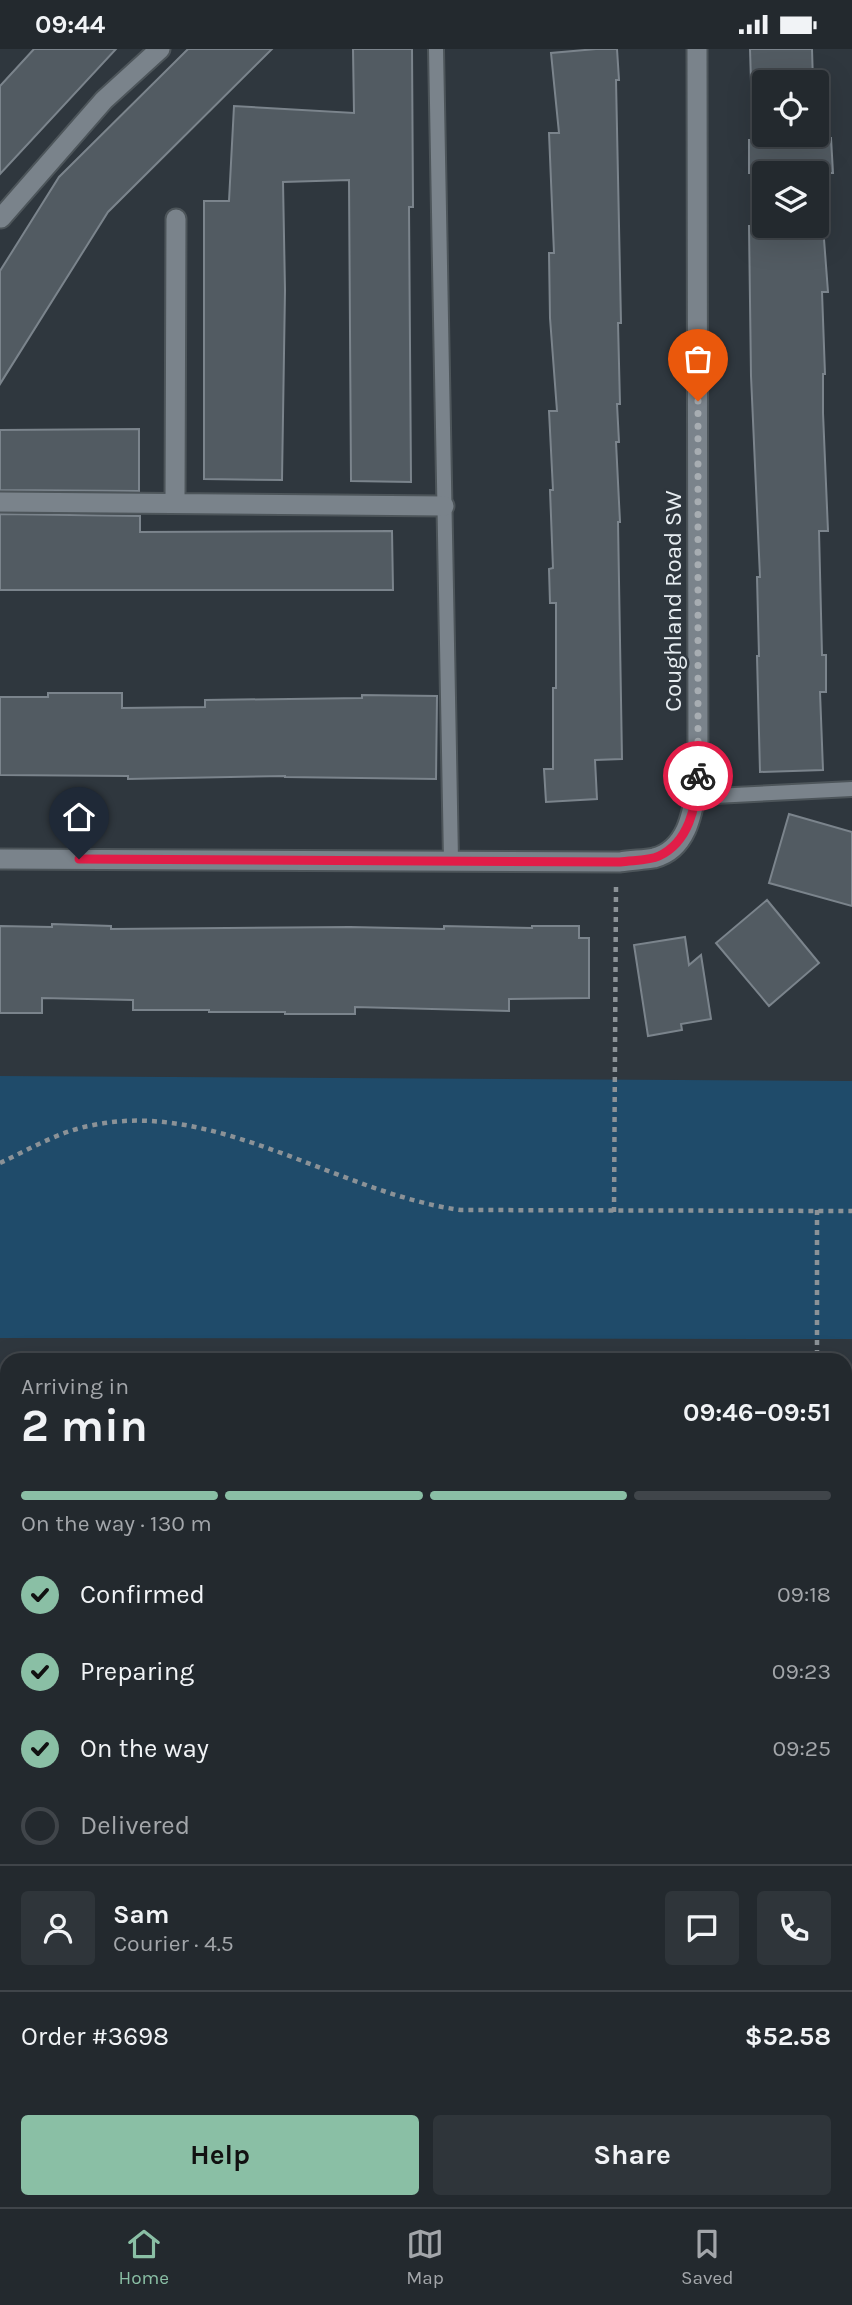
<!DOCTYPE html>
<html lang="en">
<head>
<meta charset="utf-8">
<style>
  body { margin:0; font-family:Karla,sans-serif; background:#2f353a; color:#f1f3f6; height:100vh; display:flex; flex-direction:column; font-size:26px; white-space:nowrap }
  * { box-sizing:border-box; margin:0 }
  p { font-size:23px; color:#a3a6aa }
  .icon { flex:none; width:38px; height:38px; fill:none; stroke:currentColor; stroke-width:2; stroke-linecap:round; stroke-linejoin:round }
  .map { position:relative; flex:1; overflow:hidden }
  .side { position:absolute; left:0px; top:1304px; width:852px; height:856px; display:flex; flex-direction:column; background:#23292e; border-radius:21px 21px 0 0; box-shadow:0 7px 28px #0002,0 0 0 2px #40454a }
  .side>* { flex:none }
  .buttons { position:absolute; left:752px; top:21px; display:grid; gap:14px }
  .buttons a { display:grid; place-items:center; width:77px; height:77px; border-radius:7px; background:#23292e; box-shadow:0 7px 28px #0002,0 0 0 2px #40454a; font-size:35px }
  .pin { position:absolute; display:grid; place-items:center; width:60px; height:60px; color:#fff; margin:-72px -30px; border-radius:50% 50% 50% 0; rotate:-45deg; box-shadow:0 0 7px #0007 }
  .pin .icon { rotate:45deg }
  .courier { position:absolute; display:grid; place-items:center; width:70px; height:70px; margin:-35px; border:5px solid #e11d48; border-radius:50%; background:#fff; color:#222; box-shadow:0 2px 9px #0007 }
  .headline em { font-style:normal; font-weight:700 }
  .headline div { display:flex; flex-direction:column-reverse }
  .headline { display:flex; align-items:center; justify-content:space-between; height:119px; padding:0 21px }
  h1 { font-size:46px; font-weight:700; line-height:52px }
  .bar { display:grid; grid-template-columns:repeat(4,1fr); gap:10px 7px; align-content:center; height:84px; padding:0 21px }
  .bar i { height:9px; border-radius:5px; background:#40454a }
  .bar .current { background:#8abfa5 }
  .bar p { grid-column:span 4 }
  .line { display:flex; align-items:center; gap:18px; padding:0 21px; border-top:2px solid #40454a }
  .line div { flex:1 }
  .round { display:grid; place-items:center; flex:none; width:74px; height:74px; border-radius:7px; background:#2f353a }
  ol { padding:0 21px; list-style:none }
  li { display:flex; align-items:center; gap:21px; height:77px }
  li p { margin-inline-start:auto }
  li .icon { padding:7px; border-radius:50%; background:#8abfa5; color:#111; stroke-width:4 }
  li:last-child { color:#a3a6aa }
  li i { width:38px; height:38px; border:4px solid #40454a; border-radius:50% }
  .action { display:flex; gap:14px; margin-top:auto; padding:14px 21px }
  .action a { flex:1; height:80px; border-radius:7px; background:#8abfa5; color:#111; font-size:28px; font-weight:700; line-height:80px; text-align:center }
  .action a+a { background:#2f353a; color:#f1f3f6 }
  .status { display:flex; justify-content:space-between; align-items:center; height:49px; padding:0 35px; background:#23292e; direction:ltr }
  .status svg { height:19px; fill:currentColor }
  .tab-bar { display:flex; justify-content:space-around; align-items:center; height:98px; border-top:2px solid #40454a; background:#23292e; font-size:19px; color:#a3a6aa }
  .tab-bar a { display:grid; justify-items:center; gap:4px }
  .tab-bar .current { color:#8abfa5 }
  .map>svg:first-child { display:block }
  .green { fill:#1f4b6a }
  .building { fill:#525b62; stroke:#7b848c; stroke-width:2 }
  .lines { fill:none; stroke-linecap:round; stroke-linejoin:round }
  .service-casing { stroke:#4d555a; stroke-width:18 }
  .minor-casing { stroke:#4d555a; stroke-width:23 }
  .tertiary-casing { stroke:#4d555a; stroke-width:23 }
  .path { stroke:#8b9297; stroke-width:4.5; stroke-dasharray:5 5; stroke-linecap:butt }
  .service { stroke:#7a838b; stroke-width:14 }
  .minor { stroke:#7a838b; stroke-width:19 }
  .tertiary { stroke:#7a838b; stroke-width:19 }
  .done { stroke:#a7adb2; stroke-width:7; stroke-dasharray:0 12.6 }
  .route { stroke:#e11d48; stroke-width:9 }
  .labels { text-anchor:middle; stroke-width:5; stroke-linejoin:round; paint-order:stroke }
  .street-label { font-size:24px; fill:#e7edf1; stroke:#2f373e }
</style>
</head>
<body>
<div class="status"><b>09:44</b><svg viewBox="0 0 49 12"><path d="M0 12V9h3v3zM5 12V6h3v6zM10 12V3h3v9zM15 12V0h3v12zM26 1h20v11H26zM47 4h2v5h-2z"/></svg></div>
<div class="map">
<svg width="852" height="2158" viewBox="0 0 852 2158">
  <rect width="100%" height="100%" fill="#2f373e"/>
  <!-- green -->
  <path class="green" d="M0,1027L852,1032V1290L0,1289Z"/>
  <!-- building -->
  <path class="building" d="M34,0H116L0,125V37Z
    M188,0H272L108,163L0,335V222L59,128Z
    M353,0H412L413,158H409L411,433L351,432L349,131L283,133L285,241L282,431L204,430V152H229L234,57L354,64Z
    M596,0H617L619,31H616L621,274H618L620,355H617L619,393H616L620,473H618L622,710L595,711L597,750L546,753L544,720H553V639H556V554H550L549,520L553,519L550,441H553L549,362H557L550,269L549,204H554L549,84H559L551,4Z
    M750,0H812L813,33H751Z
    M831,89L833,124H749V91Z
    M749,177H823L828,243H822L825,325H823V364L828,482H819L822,606H826V643H820L823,721L760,723L757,607H759L757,528H760L751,327Z
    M139,380V442L0,441V381Z
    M0,465L140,467V483L392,482L393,541H0Z
    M48,644H122V659L205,658V651L362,649V646L437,647L436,730L285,728V727L128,730V727L0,726V648H48Z
    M789,765L852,783V857L769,834Z
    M767,851L819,914L769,957L716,894Z
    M52,875L111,877V880L350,878L444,880V877L532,879V877H579V889H589V949L509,950V962L355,958V965H285V963H209V961H133V951L42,949V964H0V877L52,878Z
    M685,888L689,916L701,906L711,970L681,975L682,981L648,987L634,896Z"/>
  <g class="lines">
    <!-- service casing -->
    <g class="service-casing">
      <path id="service" d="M436,0L451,811
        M695,748L852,740
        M0,1869H7
        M0,1889L7,1896
        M249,2152L254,2158
        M380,2152V2158"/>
    </g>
    <!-- minor casing -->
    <g class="minor-casing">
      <path id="minor" d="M1,169L104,51L160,0
        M0,453L444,457
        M175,454L176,170
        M0,810L620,813C631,811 643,811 654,809C689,800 693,760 698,731L697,0
        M0,1505H7
        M845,1512H852
        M732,2158V2152"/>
    </g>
    <!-- tertiary casing -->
    <g class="tertiary-casing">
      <path id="tertiary" d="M0,2141L7,2148"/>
    </g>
    <!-- path -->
    <path class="path" d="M0,1114C28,1101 58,1083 89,1077C214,1048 339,1145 461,1161L852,1162
      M817,1161V1311
      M614,1163L616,838
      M0,2080L7,2088
      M72,2152L77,2158"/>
    <!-- service -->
    <use href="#service" class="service"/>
    <!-- minor -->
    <use href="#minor" class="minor"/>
    <!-- tertiary -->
    <use href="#tertiary" class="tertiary"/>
  </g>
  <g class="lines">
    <!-- done -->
    <path class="done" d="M698,352V727"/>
    <!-- route -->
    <path class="route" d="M79,810L620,813C632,811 648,812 659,807C689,793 696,758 698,727"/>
  </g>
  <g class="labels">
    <!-- street labels -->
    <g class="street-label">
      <text transform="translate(673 552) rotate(-90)" y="8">Coughland Road SW</text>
    </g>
  </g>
</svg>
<div class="buttons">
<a><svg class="icon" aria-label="locate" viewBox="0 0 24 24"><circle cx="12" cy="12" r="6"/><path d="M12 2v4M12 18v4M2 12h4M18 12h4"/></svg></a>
<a><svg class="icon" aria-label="layers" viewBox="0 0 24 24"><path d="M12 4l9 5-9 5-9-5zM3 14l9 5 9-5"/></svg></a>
</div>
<div class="pin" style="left:698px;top:352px;background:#ea580c"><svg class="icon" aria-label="bag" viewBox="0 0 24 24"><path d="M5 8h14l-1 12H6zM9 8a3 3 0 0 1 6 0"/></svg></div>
<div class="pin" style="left:79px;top:810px;background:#1f2937"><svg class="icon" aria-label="home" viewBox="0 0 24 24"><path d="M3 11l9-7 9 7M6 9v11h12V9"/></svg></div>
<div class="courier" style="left:698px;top:727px"><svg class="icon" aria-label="bike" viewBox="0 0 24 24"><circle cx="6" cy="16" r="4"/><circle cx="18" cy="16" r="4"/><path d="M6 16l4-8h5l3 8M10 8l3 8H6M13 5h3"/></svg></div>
<section class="side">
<div class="headline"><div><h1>2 min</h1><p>Arriving in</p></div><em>09:46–09:51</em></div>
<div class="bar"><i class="current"></i><i class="current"></i><i class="current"></i><i></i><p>On the way · 130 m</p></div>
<ol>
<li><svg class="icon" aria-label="check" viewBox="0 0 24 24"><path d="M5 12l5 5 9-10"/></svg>Confirmed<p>09:18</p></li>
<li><svg class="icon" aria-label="check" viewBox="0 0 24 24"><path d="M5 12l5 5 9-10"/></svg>Preparing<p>09:23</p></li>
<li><svg class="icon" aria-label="check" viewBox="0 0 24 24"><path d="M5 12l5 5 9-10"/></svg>On the way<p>09:25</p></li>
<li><i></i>Delivered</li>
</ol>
<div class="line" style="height:126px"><a class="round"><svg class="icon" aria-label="person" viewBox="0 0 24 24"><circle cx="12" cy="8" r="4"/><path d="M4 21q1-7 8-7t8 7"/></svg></a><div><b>Sam</b><p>Courier · 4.5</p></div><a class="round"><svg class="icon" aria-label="chat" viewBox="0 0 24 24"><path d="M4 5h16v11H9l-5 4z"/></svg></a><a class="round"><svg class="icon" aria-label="phone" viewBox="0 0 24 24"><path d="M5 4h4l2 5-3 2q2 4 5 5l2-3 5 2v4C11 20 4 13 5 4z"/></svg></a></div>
<div class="line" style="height:91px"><div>Order #3698</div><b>$52.58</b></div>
<div class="action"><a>Help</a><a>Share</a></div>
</section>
</div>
<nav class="tab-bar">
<a class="current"><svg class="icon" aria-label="home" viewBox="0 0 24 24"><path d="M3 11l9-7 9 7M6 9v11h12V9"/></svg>Home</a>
<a><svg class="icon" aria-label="map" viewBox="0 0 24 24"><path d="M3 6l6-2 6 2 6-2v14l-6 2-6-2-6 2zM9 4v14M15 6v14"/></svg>Map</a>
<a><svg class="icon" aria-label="saved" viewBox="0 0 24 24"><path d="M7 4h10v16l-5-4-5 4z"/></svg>Saved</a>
</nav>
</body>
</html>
